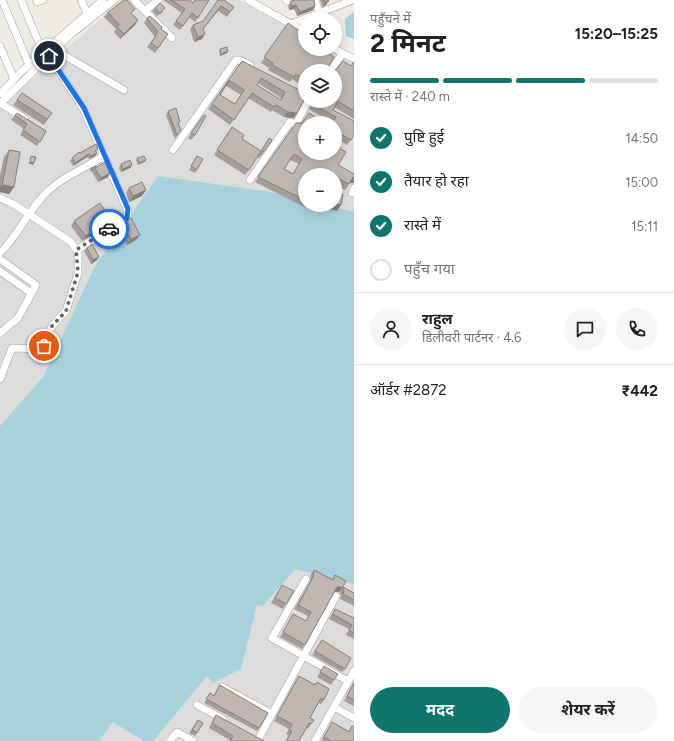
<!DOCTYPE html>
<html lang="hi">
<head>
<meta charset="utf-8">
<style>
  body { margin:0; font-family:Figtree,"Noto Sans Devanagari",sans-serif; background:#f6f6f6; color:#202124; height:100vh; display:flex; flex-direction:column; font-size:15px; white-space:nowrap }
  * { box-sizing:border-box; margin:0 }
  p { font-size:13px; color:#757577 }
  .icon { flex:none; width:22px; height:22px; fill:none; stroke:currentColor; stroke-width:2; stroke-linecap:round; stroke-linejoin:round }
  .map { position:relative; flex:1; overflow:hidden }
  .side { display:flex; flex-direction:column; background:#fff; width:320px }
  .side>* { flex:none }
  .controls { position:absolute; left:298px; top:12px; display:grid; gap:8px }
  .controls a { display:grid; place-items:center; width:44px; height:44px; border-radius:50%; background:#fff; box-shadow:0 2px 10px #0003; font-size:20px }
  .pin { position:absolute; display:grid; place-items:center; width:34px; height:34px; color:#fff; margin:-17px; border:2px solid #fff; border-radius:50%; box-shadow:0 1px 4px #0007 }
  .courier { position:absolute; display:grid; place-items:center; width:40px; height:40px; margin:-20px; border:3px solid #1a73e8; border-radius:50%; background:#fff; color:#222; box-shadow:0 1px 5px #0007 }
  .head em { font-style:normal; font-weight:700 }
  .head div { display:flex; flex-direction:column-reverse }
  .head { display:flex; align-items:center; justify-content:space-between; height:68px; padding:0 16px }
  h1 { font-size:26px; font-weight:700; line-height:30px }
  .bar { display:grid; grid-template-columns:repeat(4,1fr); gap:6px 4px; align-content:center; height:48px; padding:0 16px }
  .bar i { height:5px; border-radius:3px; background:#e0e0e0 }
  .bar .active { background:#0f766e }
  .bar p { grid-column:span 4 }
  .line { display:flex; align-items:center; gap:10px; padding:0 16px; border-top:1px solid #e0e0e0 }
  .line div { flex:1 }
  .round { display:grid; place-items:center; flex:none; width:42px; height:42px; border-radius:21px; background:#f6f6f6 }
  ol { padding:0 16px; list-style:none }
  li { display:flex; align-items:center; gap:12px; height:44px }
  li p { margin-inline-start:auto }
  li .icon { padding:4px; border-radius:50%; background:#0f766e; color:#fff; stroke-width:4 }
  li:last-child { color:#757577 }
  li i { width:22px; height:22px; border:2px solid #e0e0e0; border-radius:50% }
  .cta { display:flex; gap:8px; margin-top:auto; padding:8px 16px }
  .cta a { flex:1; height:46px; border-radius:24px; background:#0f766e; color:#fff; font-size:16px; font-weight:700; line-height:46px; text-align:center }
  .cta a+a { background:#f6f6f6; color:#202124 }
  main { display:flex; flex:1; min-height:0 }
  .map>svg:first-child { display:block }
  .residential { fill:#dddcdc; fill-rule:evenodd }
  .water { fill:#a7d2db }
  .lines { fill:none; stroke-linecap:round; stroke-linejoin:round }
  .minor-casing { stroke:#a3a3a3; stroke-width:8 }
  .minor { stroke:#fff; stroke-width:7 }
  .wall { fill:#a49d99; fill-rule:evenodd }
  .shaded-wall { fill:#86807d }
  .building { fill:#bfb7b2; stroke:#86807d; fill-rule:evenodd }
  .done { stroke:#686664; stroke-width:4; stroke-dasharray:0 7.2 }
  .route { stroke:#1a73e8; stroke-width:5 }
</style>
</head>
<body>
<main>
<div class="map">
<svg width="354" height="741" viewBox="0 0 354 741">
  <rect width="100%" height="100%" fill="#efebe5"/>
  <!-- residential -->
  <path class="residential" d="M122,0H239L305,37V49H327L354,64V741H0V107ZM305,71H335V101H305ZM305,123H335V153H305ZM305,175H335V205H305Z"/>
  <!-- water -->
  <path class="water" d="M354,12V39L346,36L345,19Z
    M158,176L271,192L305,200V205H327L354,212V584L295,569L263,606L257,605L241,669L213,683L207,676L153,741H144L113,722L99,741H0V426L43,377L95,266Z"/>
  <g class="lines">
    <!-- minor casing -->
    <g class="minor-casing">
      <path id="minor" d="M2,0L29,65
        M21,0L43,53
        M81,0L89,17
        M134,0L172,38
        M248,0L305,32
        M286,0L287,1
        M315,0L319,13
        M37,2L43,0
        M145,11L158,0
        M291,24L353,0
        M0,46L14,79
        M335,49L354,59
        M55,50L124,90
        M49,56L83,108L128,211L127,218L77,250
        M330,71L343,53
        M0,94L21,72L103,0
        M0,103L24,118
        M0,104L70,35L114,0
        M173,150L236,60H239L250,65
        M250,180L290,122L296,124L308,101
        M352,193L354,188
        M0,198L15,205L71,242L78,253V273L66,311L52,326L44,347L41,349L12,348L0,379
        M0,253C18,236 27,212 45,194C60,178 85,168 104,156
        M0,259L36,285L18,318L0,333
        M0,271L31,293
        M306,579L272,638L348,681
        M222,687L272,714
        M197,705L223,719
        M334,707L354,718
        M259,738L336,596
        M170,741L177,732L193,741
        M315,741L354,671"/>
    </g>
    <!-- minor -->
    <use href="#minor" class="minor"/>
  </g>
  <!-- wall -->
  <path class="wall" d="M163,0H190L198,18L195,22L189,17L180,30L173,25L182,13Z
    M292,0H314L315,6L313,10L297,16L294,9L289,10L288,6L291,2Z
    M320,0H328L326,5L322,7Z
    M225,1L234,7L227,17L218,11L203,29L202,39L194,42L190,29L193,25L203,21Z
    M155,8L163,12L157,16L152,11Z
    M108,12L132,14L135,25L120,39L114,32L116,29L104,17Z
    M147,18L168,34L155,53L147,47L155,37L144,23Z
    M288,23L327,52L329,65L331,70H336L351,66L354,61V119L334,107L333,110L351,140L347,145L339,140L336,146L338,165L354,183H350L345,190L335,184V175H318L316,174L305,175V205H308L306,208L255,182L296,123L305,153L335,123H332L309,109L313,101H335L305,71V90L303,88L304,87L292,79L290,82L268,70L269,68L261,63ZM290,160L299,164L293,174L284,169Z
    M220,49L227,53L220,56L219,51Z
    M242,61L305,93L297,113L294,118L284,117L272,110L271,112L248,98L230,125L208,109ZM258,83L281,98L280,100L257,85ZM226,86L241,95L235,104L220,95Z
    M22,93L52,113L44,125L13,105Z
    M168,111L179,124L181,130L175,139L166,115Z
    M17,113L46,131L37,146L20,135L24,129L11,120Z
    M204,115L195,135L191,140L188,138Z
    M228,132L242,139L249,170L245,175L214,155Z
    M269,138L272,140L259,158L257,157Z
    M98,149L96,152L97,153L95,156L89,159L87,157L73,166L70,161L72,158L80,153Z
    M9,150L14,187L9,194L0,192V175L4,157Z
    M197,156V170L195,173L189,170Z
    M137,158L146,160L144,162L138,165L136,160Z
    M121,164L132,165L130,168L121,172L119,168Z
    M96,167L110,173L108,177L98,182L92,172L93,171L91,172L90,170L91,168Z
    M129,188L146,190L142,196L129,202L126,193Z
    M104,220L94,227L92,235L82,241L71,226L74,221Z
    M123,224L136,240L127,245L119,229Z
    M87,248L97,260L91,264L84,251Z
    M314,570L332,579L335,575L343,587L354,593V606L340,599L341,595L339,592H334L302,649L280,637L293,614L306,621L308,616L294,609L310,582L311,574Z
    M282,585L286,604L283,609L271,603Z
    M335,609L354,618V639L346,635L349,629L329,619Z
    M322,640L345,669L342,672L312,655Z
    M324,666L334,680L331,685L317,677Z
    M299,676L314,684L317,682L324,700L321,704L318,702L310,718L311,724L308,729L307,728L299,741H286L289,736L286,734L289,729L274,721L296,680Z
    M354,681V706L344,701Z
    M220,685L259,728L257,731L204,703L210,693L214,695Z
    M216,715L264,741H229L230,740L209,728Z
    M198,720L203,723L195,736L189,733Z
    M332,722L349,731L352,726L354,741H321Z"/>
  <!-- shaded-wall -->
  <path class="shaded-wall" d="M329,1L326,5L322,7L325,3Z
    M296,5L294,9L289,10L292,6Z
    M315,6L313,10L297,16L300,12Z
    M138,20L135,25L120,39L124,34Z
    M205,34L202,39L194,42L198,37Z
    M228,51L227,53L220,56L221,54Z
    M288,112L297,113L294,118L284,117Z
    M97,153L95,156L89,159L91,156Z
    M89,154L87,157L73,166L75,163Z
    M146,160L144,162L138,165L140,163Z
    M30,162L34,163L33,165L28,163Z
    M132,165L130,168L121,172L123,169Z
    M110,173L108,177L98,182L101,178Z
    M353,177H354V183H349Z
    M2,185L14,187L9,194L0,192V187Z
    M146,190L142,196L129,202L133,196Z
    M335,204L341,205L337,211L312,205H335Z
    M108,215L104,220L88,231L92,225Z
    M95,229L92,235L82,241L86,236Z
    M140,235L136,240L127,245L131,239Z
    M99,257L97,260L91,264L93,260Z
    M337,587H342L339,592H334Z"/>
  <!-- building -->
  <path class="building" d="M124,0H127L135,9L131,13L138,20L124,34L117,27L119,25L108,12Z
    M171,0H190L193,3L195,0H209L198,18L192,13L183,26L176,21L185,9Z
    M218,0H226L225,1L234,7L230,12L221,6L203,29L205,34L198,37L193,25L203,21Z
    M294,0H314L315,6L300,12L296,5L292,6L290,2Z
    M324,0H328L329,1L325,3Z
    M160,3L165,8L160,13L155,8Z
    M150,16L162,27L161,29L168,34L158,48L151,43L158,32L147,18Z
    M288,23L301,32L302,29L305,31V49H329L327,52L334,57L329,65L331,70H336L343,61L351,66L354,62V111L338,101L333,110L354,121V135L351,140L342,135L336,146L346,152L338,165L354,174V177H353L349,184L335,177V175H332L319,168L315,175H305V200L258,177L296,123H302L309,113L325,123H305V153H335V123H332L336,117L313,104L314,101H335V71H305V80L296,74L294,77L272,65L273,63L264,57ZM294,154L302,159L293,174L284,169Z
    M227,47L228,51L221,54L220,49Z
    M242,61L305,93V98L297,113L288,112L276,105L274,107L252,93L234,120L212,104ZM261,78L285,92L281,100L257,85ZM229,80L244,90L235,104L220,95Z
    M22,93L52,113L47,119L17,100Z
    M176,108L180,122L178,123L181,130L177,135L168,111Z
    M17,113L46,131L40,142L23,130L27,124L15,115Z
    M204,115L206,116L195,135L191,133Z
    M232,127L244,135L242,139L261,151L249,170L217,150Z
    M269,138L272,140L261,155L260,154Z
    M96,144L98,149L95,151L97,153L91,156L89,154L75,163L72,158L79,152L80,153Z
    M9,150L20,152L14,187L2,185Z
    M31,156L36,157L34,163L30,162Z
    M144,156L146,160L140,163L137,158Z
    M197,156L203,159L197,170L191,166Z
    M130,160L132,165L123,169L121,164Z
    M105,162L110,173L101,178L95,168Z
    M96,166V167L92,170L91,168Z
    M142,182L146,190L133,196L129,188Z
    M335,192L343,194L341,205L335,204Z
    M100,203L108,215L92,225L95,229L86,236L74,221Z
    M131,218L140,235L131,239L123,224Z
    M92,244L99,257L93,260L87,248Z
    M314,570L333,580L335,575L346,581L343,587L354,593V600L343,594L344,591L342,587H337L305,645L283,632L293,614L306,621L311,612L298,605L313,577Z
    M282,585L294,591L286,604L275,598Z
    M335,609L354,618V633L349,630L352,625L333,614Z
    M322,640L351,658L345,669L315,651Z
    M324,666L338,674L334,680L320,672Z
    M299,676L315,685L317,682L329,689L324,700L321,698L310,718L314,720L311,724L309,723L299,741H286L292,731L289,730L292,724L277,716Z
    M354,683V700L347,696Z
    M220,685L268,713L259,728L206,699L210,693L214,696Z
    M216,715L264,741H230L233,736L212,723Z
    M198,720L203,723L197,733L192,730Z
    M332,722L349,732L352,726L354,727V741H332L324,737Z"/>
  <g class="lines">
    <!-- done -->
    <path class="done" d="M44,346L52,326L66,311L78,272L76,250L109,229"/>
    <!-- route -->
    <path class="route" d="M49,56L84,108L128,209L127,218L109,229"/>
  </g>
</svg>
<div class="controls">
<a><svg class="icon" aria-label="locate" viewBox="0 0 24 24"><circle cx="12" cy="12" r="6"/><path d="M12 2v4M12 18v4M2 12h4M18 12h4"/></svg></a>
<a><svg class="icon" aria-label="layers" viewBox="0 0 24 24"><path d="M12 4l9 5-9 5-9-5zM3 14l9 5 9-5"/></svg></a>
<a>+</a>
<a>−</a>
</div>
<div class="pin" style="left:44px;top:346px;background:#ea580c"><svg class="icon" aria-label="bag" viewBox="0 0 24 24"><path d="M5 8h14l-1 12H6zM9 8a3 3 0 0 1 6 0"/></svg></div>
<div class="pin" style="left:49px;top:56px;background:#1f2937"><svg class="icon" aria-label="home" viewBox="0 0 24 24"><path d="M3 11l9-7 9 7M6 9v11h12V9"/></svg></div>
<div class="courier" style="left:109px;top:229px"><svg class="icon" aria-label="car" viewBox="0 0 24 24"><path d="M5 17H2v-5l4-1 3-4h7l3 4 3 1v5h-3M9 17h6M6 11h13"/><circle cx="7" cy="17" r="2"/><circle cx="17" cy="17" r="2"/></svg></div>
</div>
<section class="side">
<div class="head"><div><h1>2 मिनट</h1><p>पहुँचने में</p></div><em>15:20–15:25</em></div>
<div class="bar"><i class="active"></i><i class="active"></i><i class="active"></i><i></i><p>रास्ते में · 240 m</p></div>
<ol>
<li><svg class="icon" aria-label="check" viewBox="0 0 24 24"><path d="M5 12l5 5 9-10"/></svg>पुष्टि हुई<p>14:50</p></li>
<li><svg class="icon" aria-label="check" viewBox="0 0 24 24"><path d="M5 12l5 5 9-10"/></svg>तैयार हो रहा<p>15:00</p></li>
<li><svg class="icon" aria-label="check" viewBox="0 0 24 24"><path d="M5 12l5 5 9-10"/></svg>रास्ते में<p>15:11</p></li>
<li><i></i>पहुँच गया</li>
</ol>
<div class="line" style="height:72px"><a class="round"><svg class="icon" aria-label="person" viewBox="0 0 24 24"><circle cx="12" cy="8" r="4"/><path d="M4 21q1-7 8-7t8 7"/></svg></a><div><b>राहुल</b><p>डिलीवरी पार्टनर · 4.6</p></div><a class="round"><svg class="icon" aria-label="chat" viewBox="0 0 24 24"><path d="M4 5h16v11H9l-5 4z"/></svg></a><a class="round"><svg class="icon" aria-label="phone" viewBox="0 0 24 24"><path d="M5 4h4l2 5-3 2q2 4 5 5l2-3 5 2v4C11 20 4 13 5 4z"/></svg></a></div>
<div class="line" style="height:52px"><div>ऑर्डर #2872</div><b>₹442</b></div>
<div class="cta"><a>मदद</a><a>शेयर करें</a></div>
</section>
</main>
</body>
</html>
